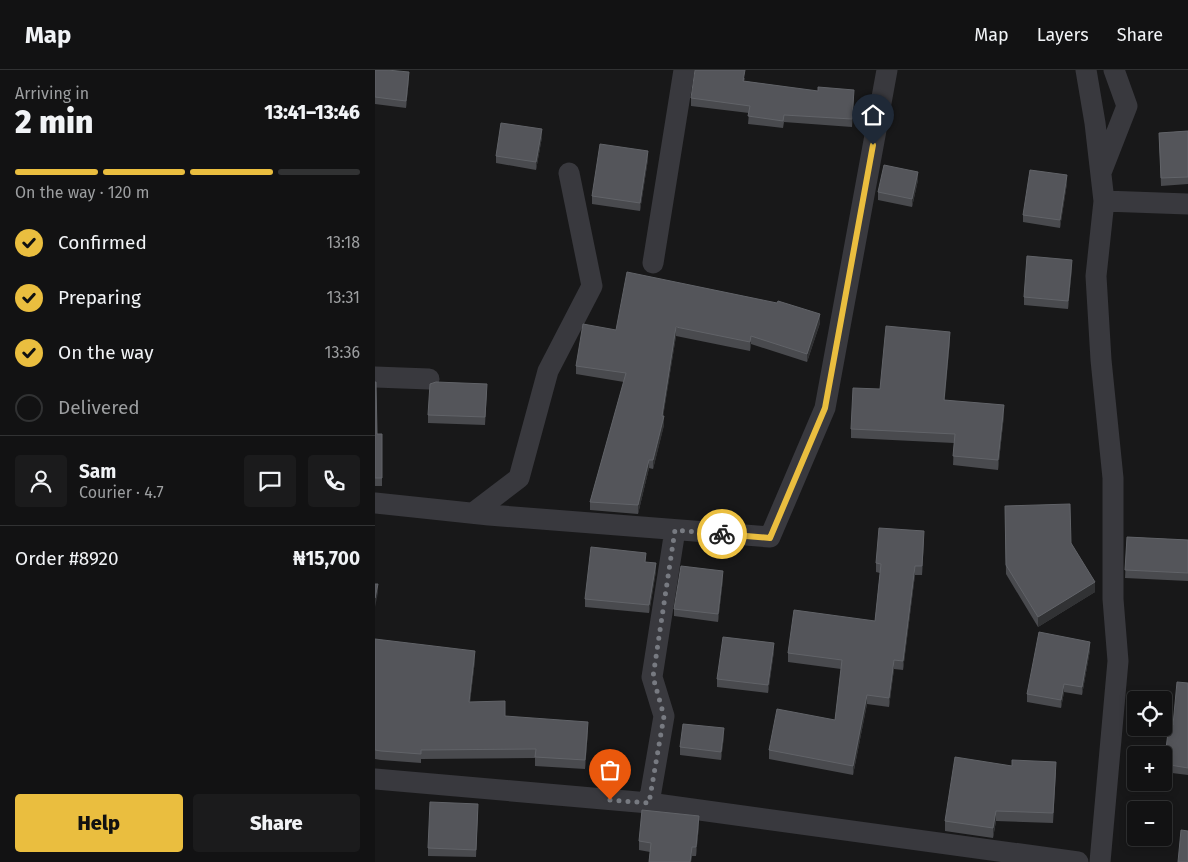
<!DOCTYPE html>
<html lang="en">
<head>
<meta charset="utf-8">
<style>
  body { margin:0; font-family:"Fira Sans",sans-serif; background:#1b1b1c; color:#f1f3f6; height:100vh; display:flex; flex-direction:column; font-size:19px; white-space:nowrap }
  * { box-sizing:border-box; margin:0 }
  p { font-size:16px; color:#9c9ea0 }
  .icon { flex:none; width:28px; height:28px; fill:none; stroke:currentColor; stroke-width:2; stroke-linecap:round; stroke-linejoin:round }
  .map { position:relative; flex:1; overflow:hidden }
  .details { display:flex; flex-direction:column; background:#121213; width:375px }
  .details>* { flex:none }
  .buttons { position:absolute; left:752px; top:621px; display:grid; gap:10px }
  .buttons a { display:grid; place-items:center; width:45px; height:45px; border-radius:5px; background:#121213; box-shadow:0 2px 8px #0003,0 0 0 1px #313233; font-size:25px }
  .pin { position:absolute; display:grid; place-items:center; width:42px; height:42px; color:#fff; margin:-51px -21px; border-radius:50% 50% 50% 0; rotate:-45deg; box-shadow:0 0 5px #0007 }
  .pin .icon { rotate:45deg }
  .courier { position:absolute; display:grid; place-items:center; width:50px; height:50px; margin:-25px; border:4px solid #eabe3f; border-radius:50%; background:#fff; color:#222; box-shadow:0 1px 6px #0007 }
  .summary em { font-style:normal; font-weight:800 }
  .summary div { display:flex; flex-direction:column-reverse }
  .summary { display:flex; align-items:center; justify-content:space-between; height:85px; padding:0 15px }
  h1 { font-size:32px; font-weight:800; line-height:38px }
  .bar { display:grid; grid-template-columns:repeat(4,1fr); gap:8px 5px; align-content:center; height:60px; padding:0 15px }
  .bar i { height:6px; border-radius:4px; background:#313233 }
  .bar .selected { background:#eabe3f }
  .bar p { grid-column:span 4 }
  .line { display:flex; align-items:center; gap:12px; padding:0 15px; border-top:1px solid #313233 }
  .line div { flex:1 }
  .round { display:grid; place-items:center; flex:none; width:52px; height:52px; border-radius:5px; background:#1b1b1c }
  ol { padding:0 15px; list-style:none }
  li { display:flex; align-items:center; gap:15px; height:55px }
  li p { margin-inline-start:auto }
  li .icon { padding:5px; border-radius:50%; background:#eabe3f; color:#111; stroke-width:4 }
  li:last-child { color:#9c9ea0 }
  li i { width:28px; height:28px; border:2px solid #313233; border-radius:50% }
  .cta { display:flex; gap:10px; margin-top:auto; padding:10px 15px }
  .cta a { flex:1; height:58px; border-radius:5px; background:#eabe3f; color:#111; font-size:20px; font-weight:800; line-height:58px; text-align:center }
  .cta a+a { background:#1b1b1c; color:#f1f3f6 }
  header { display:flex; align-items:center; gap:30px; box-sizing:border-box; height:70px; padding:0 25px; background:#121213; border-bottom:1px solid #313233 }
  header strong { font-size:24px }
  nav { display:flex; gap:28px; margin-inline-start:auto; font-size:18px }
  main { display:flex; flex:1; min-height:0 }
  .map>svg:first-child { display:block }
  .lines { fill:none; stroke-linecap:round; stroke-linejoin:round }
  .street { stroke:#39393e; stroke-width:21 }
  .wall { fill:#494a4e }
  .shaded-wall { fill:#313234 }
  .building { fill:#54555a; stroke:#616368 }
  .done { stroke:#777a81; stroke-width:5; stroke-dasharray:0 9 }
  .route { stroke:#eabe3f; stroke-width:6 }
</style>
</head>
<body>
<header>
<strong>Map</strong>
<nav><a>Map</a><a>Layers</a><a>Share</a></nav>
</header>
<main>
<section class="details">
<div class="summary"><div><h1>2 min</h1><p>Arriving in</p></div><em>13:41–13:46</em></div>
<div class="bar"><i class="selected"></i><i class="selected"></i><i class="selected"></i><i></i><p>On the way · 120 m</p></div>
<ol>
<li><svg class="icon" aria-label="check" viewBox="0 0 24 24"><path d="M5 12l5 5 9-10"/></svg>Confirmed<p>13:18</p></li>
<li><svg class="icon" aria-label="check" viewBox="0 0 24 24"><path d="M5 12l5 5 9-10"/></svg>Preparing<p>13:31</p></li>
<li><svg class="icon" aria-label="check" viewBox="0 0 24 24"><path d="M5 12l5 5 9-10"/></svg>On the way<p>13:36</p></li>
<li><i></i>Delivered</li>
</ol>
<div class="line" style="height:90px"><a class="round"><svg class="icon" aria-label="person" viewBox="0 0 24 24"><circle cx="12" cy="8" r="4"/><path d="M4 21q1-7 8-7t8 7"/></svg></a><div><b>Sam</b><p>Courier · 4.7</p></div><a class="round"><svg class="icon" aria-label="chat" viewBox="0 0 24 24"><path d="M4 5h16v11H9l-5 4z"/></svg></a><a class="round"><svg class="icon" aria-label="phone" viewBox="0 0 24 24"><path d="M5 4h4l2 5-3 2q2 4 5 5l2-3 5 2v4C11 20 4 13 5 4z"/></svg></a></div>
<div class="line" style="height:65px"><div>Order #8920</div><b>₦15,700</b></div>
<div class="cta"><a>Help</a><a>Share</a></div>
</section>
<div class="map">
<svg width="813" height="792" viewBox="0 0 813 792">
  <rect width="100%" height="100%" fill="#181819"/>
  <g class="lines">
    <!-- street -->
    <path class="street" d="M711,0L720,53L729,131L721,206L726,290L738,408V529L743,591L725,792
      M727,100L752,36L739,0
      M729,131L813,134
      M278,193L309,0
      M0,307L54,309
      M0,433L114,445L395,467L450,338L512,0
      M98,443L144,408L173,301L217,216L194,103
      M0,709L274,733L703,792
      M274,733L289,646L277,607L300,460"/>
  </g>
  <!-- wall -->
  <path class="wall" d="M0,0L34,9L31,38L0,34Z
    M370,8L369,11L479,27L477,57L409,52L408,58L373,54L374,43L316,36V28Z
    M813,61V114L786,116L784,63Z
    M167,67L161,100L121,93V86Z
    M273,89L265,141L217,134V126Z
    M543,110L537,137L503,130V122Z
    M692,113L685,158L648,152V145Z
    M697,198L693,239L649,235V227Z
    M445,253L432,292L376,274L375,281L301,266L288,346L289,355L278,399L274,398L263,444L215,440V432L249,312L201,304V296L241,260Z
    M575,271L569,330L629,345L623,400L578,395L579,373L476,368V359L505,319Z
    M0,312L2,364H7V416H0Z
    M112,321L110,355L53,353V345Z
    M630,436L696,473L720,522L663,557L631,504Z
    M752,467L813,470V511L750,508Z
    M549,470L547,505H540L528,600L519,599L514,637L492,634L478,705L394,689V680L460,650L466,599L413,592V583L500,551L505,503L501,502V493Z
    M271,492L281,501L274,543L210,537V529Z
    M348,509L343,552L299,546V539Z
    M0,569L100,590L95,632L130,646L213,661L210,699L160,696V688L46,689V693L6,690L0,689Z
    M715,580L707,625L689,622L686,638L652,632V624Z
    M399,581L393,623L342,617V609Z
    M813,613V705L789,702V690L798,655Z
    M349,666L346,690L305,685V677Z
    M681,702L678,753L621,751L618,768L570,761V751Z
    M103,741L101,787L53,786V778Z
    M324,755L321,786H317L316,792H274L275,782L264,780V771Z"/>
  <!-- shaded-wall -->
  <path class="shaded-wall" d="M34,2V9L31,38V31Z
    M167,59V67L161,100V92Z
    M273,81V89L265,141V133Z
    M543,102V110L537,137V129Z
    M692,105V113L685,158V150Z
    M697,190V198L693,239V231Z
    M445,244V253L432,292V284Z
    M301,257V266L287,354V346Z
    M575,262V271L569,339V330Z
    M376,266V274L375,281V272Z
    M629,335V345L623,400V390Z
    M289,346V355L278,399V390Z
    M274,390V398L263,444V435Z
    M549,461V470L547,505V496Z
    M281,493V501L274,543V535Z
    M540,496V505L528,600V591Z
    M348,501V509L343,552V544Z
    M720,512V522L663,557V547Z
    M3,514V523L0,537V528Z
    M715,572V580L707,625V617Z
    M399,573V581L393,623V615Z
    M100,581V590L94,641V632Z
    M519,590V599L514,637V628Z
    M689,614V622L686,638V630Z
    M492,625V634L478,705V696Z
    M213,652V661L210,699V690Z
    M349,658V666L346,690V682Z
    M621,741V751L618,768V758Z
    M324,746V755L321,786V777Z
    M317,777L316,792H315Z"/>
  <!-- building -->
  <path class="building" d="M0,0H12L34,2L31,31L0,27Z
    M320,0H370L368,11L443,21V17L479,20L477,49L409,45L408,51L373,46L375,36L316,28Z
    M126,53L167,59L161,92L121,86Z
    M813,61V107L786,108L784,63Z
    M225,74L273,81L265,133L217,126Z
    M509,95L543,102L537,129L503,122Z
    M655,100L692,105L685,150L648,145Z
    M652,186L697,190L693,231L649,227Z
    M252,202L402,233L403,231L445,244L432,284L376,266L375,272L301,257L287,346H289L278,390H274L263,435L215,432L251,303L201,296L208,254L241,260Z
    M511,256L575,262L569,330L629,335L623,390L578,386L580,364L476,359L478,318L505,319Z
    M0,312H1L2,364H7V408H0Z
    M61,312L112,314L110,347L53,345L55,314Z
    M695,434L696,473L720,512L663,547L631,495L630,436Z
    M504,458L549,461L547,496H540L528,591L519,590L514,628L492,625L478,696L394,680L402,639L460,650L467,590L413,583L419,540L500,551L506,494L501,493Z
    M752,467L813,470V503L750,500Z
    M216,477L271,483L270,492L281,493L274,535L210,529Z
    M306,496L348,501L343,544L299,539Z
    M0,514H3L0,528Z
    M664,562L715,572L707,617L689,614L686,630L652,624Z
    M348,567L399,573L393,615L342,609Z
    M0,569L100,581L94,632L130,631V646L213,652L210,690L160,687L161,679L46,680V684L6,681L0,680Z
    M802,612L813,613V698L789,694L794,655H798Z
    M308,654L349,658L346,682L305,677Z
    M580,687L637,696V690L681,692L678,743L621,741L618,758L570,751Z
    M55,732L103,734L101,780L53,778Z
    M267,740L324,746L321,777H317L315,792H274L276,773L264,771Z
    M806,760L813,761V792H803Z"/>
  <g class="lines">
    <!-- done -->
    <path class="done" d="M235,730L274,733L289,646L278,607L300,460L347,464"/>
    <!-- route -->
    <path class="route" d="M347,464L395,468L450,338L498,75"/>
  </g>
</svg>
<div class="buttons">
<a><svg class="icon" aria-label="locate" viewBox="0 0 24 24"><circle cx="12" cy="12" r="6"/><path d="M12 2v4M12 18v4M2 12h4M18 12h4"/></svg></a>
<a>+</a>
<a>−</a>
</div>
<div class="pin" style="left:235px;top:730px;background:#ea580c"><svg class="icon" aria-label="bag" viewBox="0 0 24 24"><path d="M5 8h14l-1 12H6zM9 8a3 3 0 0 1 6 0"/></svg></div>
<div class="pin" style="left:498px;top:75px;background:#1f2937"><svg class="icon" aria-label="home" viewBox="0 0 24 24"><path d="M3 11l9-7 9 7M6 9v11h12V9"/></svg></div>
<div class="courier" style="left:347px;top:464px"><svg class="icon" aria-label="bike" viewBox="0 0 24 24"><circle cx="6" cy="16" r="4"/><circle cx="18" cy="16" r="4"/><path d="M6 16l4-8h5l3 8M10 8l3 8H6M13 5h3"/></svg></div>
</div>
</main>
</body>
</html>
